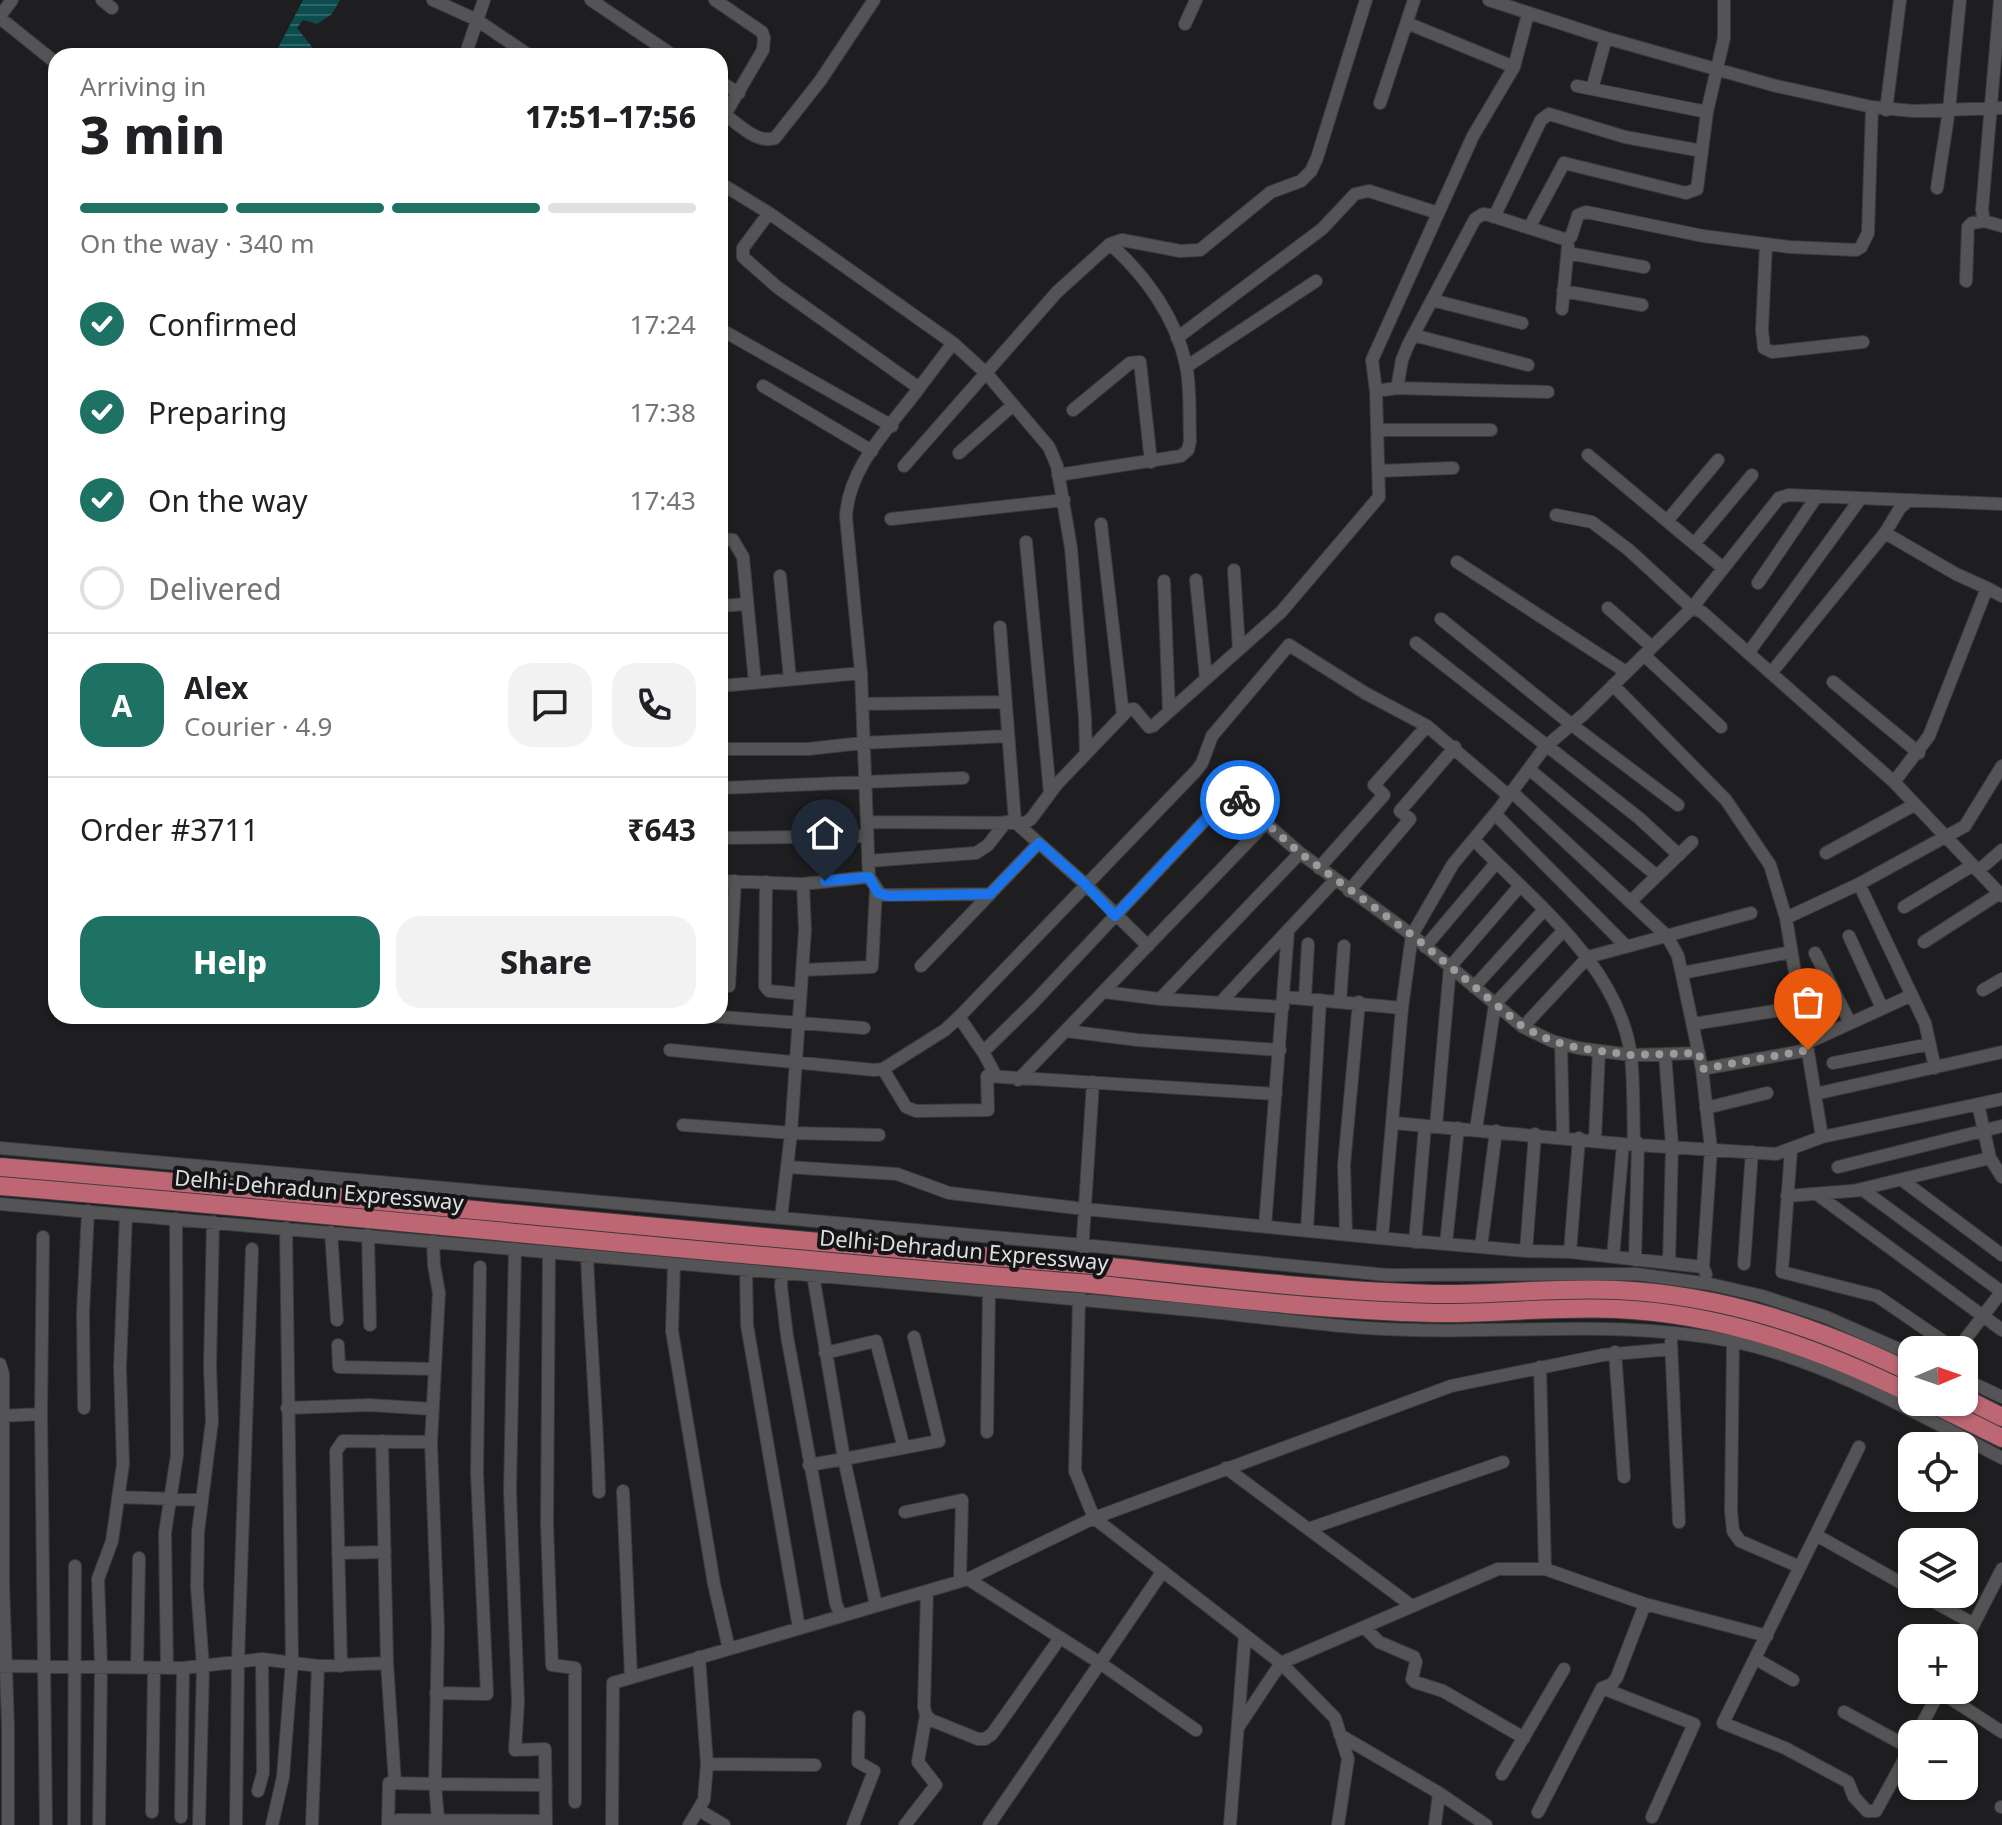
<!DOCTYPE html>
<html lang="en">
<head>
<meta charset="utf-8">
<style>
  body { margin:0; font-family:"Noto Sans",sans-serif; background:#f2f2f2; color:#202124; height:100vh; display:flex; flex-direction:column; font-size:30px; white-space:nowrap }
  * { box-sizing:border-box; margin:0 }
  p { font-size:26px; color:#757577 }
  .icon { flex:none; width:44px; height:44px; fill:none; stroke:currentColor; stroke-width:2; stroke-linecap:round; stroke-linejoin:round }
  .map { position:relative; flex:1; overflow:hidden }
  .details { position:absolute; left:48px; top:48px; width:680px; height:976px; display:flex; flex-direction:column; background:#fff; border-radius:24px; box-shadow:0 2px 6px #0004 }
  .details>* { flex:none }
  .needle { width:52px; rotate:88deg }
  .controls { position:absolute; left:1898px; top:1336px; display:grid; gap:16px }
  .controls a { display:grid; place-items:center; width:80px; height:80px; border-radius:16px; background:#fff; box-shadow:0 2px 6px #0004; font-size:40px }
  .pin { position:absolute; display:grid; place-items:center; width:68px; height:68px; color:#fff; margin:-82px -34px; border-radius:50% 50% 50% 0; rotate:-45deg; box-shadow:0 0 8px #0007 }
  .pin .icon { rotate:45deg }
  .courier { position:absolute; display:grid; place-items:center; width:80px; height:80px; margin:-40px; border:6px solid #1a73e8; border-radius:50%; background:#fff; color:#222; box-shadow:0 2px 10px #0007 }
  .headline em { font-style:normal; font-weight:800 }
  .headline div { display:flex; flex-direction:column-reverse }
  .headline { display:flex; align-items:center; justify-content:space-between; height:136px; padding:0 32px }
  h1 { font-size:52px; font-weight:800; line-height:60px }
  .bar { display:grid; grid-template-columns:repeat(4,1fr); gap:12px 8px; align-content:center; height:96px; padding:0 32px }
  .bar i { height:10px; border-radius:6px; background:#e0e0e0 }
  .bar .active { background:#1e7263 }
  .bar p { grid-column:span 4 }
  .line { display:flex; align-items:center; gap:20px; padding:0 32px; border-top:2px solid #e0e0e0 }
  .line div { flex:1 }
  .round { display:grid; place-items:center; flex:none; width:84px; height:84px; border-radius:24px; background:#f2f2f2 }
  ol { padding:0 32px; list-style:none }
  li { display:flex; align-items:center; gap:24px; height:88px }
  li p { margin-inline-start:auto }
  li .icon { padding:8px; border-radius:50%; background:#1e7263; color:#fff; stroke-width:4 }
  li:last-child { color:#757577 }
  li i { width:44px; height:44px; border:4px solid #e0e0e0; border-radius:50% }
  .action { display:flex; gap:16px; margin-top:auto; padding:16px 32px }
  .action a { flex:1; height:92px; border-radius:24px; background:#1e7263; color:#fff; font-size:32px; font-weight:800; line-height:92px; text-align:center }
  .action a+a { background:#f2f2f2; color:#202124 }
  .map>svg:first-child { display:block }
  .water { fill:url(#water-rules) }
  .lines { fill:none; stroke-linecap:round; stroke-linejoin:round }
  .minor-casing { stroke:#3b3b3d; stroke-width:14 }
  .highway-casing { stroke:#3b3b3d; stroke-width:20 }
  .minor { stroke:#545456; stroke-width:12 }
  .highway { stroke:#bd6674; stroke-width:18 }
  .highway-bridge-casing { stroke:#3b3b3d; stroke-width:20; stroke-linecap:butt }
  .highway-bridge { stroke:#bd6674; stroke-width:18 }
  .done { stroke:#9b9b9c; stroke-width:8; stroke-dasharray:0 14.4 }
  .route { stroke:#1a73e8; stroke-width:10 }
  .labels { text-anchor:middle; stroke-width:8; stroke-linejoin:round; paint-order:stroke }
  .street-label { font-size:22px; fill:#dededf; stroke:#151518 }
</style>
</head>
<body>
<div class="map">
<svg width="2002" height="1825" viewBox="0 0 2002 1825">
  <defs>
    <pattern id="water-rules" width="6" height="5" patternUnits="userSpaceOnUse" patternTransform="scale(2)"><rect width="6" height="5" fill="#0b4c4e"/><path d="M0 2.5h6" fill="none" stroke="#2e6567"/></pattern>
  </defs>
  <rect width="100%" height="100%" fill="#1e1e21"/>
  <!-- water -->
  <path class="water" d="M303,0H340L332,14L317,24L303,20L297,28L312,47L308,56H286L278,48Z"/>
  <g class="lines">
    <!-- minor casing -->
    <g class="minor-casing">
      <path id="minor" d="M102,0L112,8
        M433,0L477,20L530,56
        M591,0L674,56
        M715,0L762,32L764,38L763,50L720,123
        M1489,0L1606,38L1776,86L1872,107L1913,111L2002,108
        M2000,0L1982,210L1984,221L2002,226
        M0,16L12,0
        M0,18L56,63
        M1407,23L1514,67
        M1185,24L1196,0
        M465,56L484,0
        M720,82L739,93
        M1577,86L1707,112
        M1592,89L1606,38
        M1380,103L1414,0
        M1886,110L1900,0
        M725,115C740,125 757,144 775,138L820,81L874,0
        M720,183L769,213L953,343L987,374L1049,447L1057,466L1071,548L1085,718L1086,754
        M1937,188L1949,110L1960,0
        M769,213L743,248V257L777,287L919,388L953,343
        M1494,217L1541,120L1549,114L1625,137L1702,151
        M1529,228L1564,163L1686,193L1697,189L1707,112L1724,38V0
        M1110,244L1122,240L1180,251L1200,250L1271,192L1301,181L1311,171L1317,158L1366,0
        M1766,244L1762,330L1764,348L1772,352L1863,342
        M1568,253L1644,267
        M1966,281L1968,227L1972,223L1984,221
        M1563,291L1642,305
        M1432,300L1522,323
        M1562,309L1568,246
        M720,329L892,426
        M1413,335L1528,365
        M1177,338L1322,229L1355,194L1369,191L1438,213
        M1186,367L1316,281
        M763,386L872,451
        M919,388C891,426 848,467 846,517L861,673L869,877L881,895L990,894
        M1397,388L1548,392
        M1376,391L1372,360L1473,136L1514,67L1528,14
        M1073,410L1130,363L1140,362L1151,462
        M1379,430H1491
        M959,453L1013,405
        M1588,455L1723,568
        M904,466L1057,292L1110,244C1146,276 1176,318 1186,365C1191,389 1189,417 1190,441L1188,450L1181,456L1058,475
        M1378,471L1453,468
        M1556,515L1592,522L1629,550L1692,608L1702,612L1894,782L2002,896
        M891,519L1064,500
        M1667,521L1718,460
        M1101,524L1123,715
        M1885,533L1956,574L1987,588
        M720,539L733,540L743,557L755,683
        M1026,542L1050,793
        M1694,544L1752,475
        M1457,562L1626,672
        M1234,570L1239,649
        M780,576L790,679
        M1196,580L1206,678
        M1164,581L1169,711
        M1758,583L1817,496
        M720,606L747,604
        M1608,608L1652,647
        M1441,619L1572,725L1678,805
        M1000,627L1015,822L1085,884L1148,946
        M1416,643L1639,818L1679,855
        M1749,652L1861,498
        M1644,655L1721,727
        M1771,673L1885,533L1900,508L1909,500
        M1833,682L1919,753
        M1613,685L1726,800L1770,865L1786,918L1822,1137
        M720,686L861,673
        M862,704L1006,702
        M720,749H808L862,743L1008,736
        M1529,769L1657,876
        M1894,782L1929,736L1987,588L2002,596
        M720,788L963,778
        M1512,792L1667,936L1678,956L1702,1069L1711,1149L1703,1267L1706,1274
        M1495,814L1626,946
        M867,822L1025,823L1031,819L1057,784L1128,710L1134,709L1149,727L1153,726L1281,612L1379,497L1376,391L1397,388L1402,360L1408,345L1475,219L1483,214L1489,215L1564,239L1571,237L1578,215L1586,212L1703,236L1790,247L1856,250L1861,247L1868,233L1872,107
        M720,838L866,836
        M1474,840C1534,902 1619,966 1631,1056C1634,1084 1633,1114 1634,1143
        M1826,853L1914,805
        M868,861L976,853L988,845L1006,822
        M1319,868L1384,795L1374,785L1427,726
        M1978,871L2002,850
        M720,881L803,884L869,877
        M766,882L765,986L769,991L800,994
        M1859,884L1925,1023L1935,1068
        M1349,891L1410,819L1400,811L1455,747
        M1630,902L1692,842
        M1904,907L1973,865
        M1786,918L1859,884L1965,826L2002,766
        M1849,936L1882,1008
        M1924,942L2000,893
        M1425,947L1496,863
        M1815,953L1850,1023
        M921,966L1039,843
        M802,970L872,967L876,889
        M1682,973L1791,952
        M729,986L735,881
        M1474,987L1543,911
        M1983,990L2002,979
        M1104,992L1160,999L1283,1007
        M1284,997L1402,1008
        M1305,998L1308,944
        M1160,999L1300,853
        M1340,1001L1344,946
        M1220,1003L1335,880
        M709,1016L864,1028
        M959,1017L983,1052L996,1076
        M1693,1024L1800,1007
        M1523,1027L1588,957L1751,913
        M1066,1031L1138,1040L1280,1050
        M1807,1043L1912,995
        M1561,1044L1563,1136
        M670,1050L874,1070L883,1069L945,1030L959,1017L1196,771L1202,763L1212,736L1289,645L1365,693L1427,726L1509,796
        M983,1052L1034,1002L1228,796L1237,798L1300,853L1412,935L1523,1027L1552,1041L1578,1048L1631,1055L1699,1053
        M1665,1054L1672,1146L1669,1263
        M1833,1063L1930,1044
        M883,1069L906,1107L916,1111L988,1110L987,1076L1276,1094
        M1702,1069L1808,1050
        M1018,1080L1267,822
        M1093,1082L1079,1299L1075,1471L1094,1518L1281,1663L1335,1718L1348,1759L1338,1825
        M1815,1094L2002,1052
        M1978,1104L1990,1158L2002,1177
        M1706,1108L1767,1093
        M1394,1123L1623,1144L1776,1154L1822,1137L2002,1099
        M683,1125L791,1133L879,1135
        M1436,1126L1450,967L1519,887
        M1476,1129L1495,1004L1563,931
        M1595,1139L1599,1051
        M0,1148L1083,1245L1387,1275L1636,1274L1710,1284L1762,1296L1826,1317L1912,1355
        M1791,1150L1782,1272L1877,1296L1956,1350
        M787,1167L897,1174L949,1193L1085,1209L1400,1240L1526,1251L1570,1252L1703,1267
        M1838,1167L2002,1126
        M1902,1180L2002,1255
        M1857,1190L1990,1158
        M1818,1195L2002,1330
        M1787,1196L1863,1190L2002,1292
        M0,1204C401,1237 801,1273 1201,1311C1272,1318 1344,1329 1415,1330C1521,1333 1626,1320 1731,1341C1825,1360 1918,1414 2002,1458
        M781,1218L791,1133L805,930L803,884
        M1265,1226L1288,931
        M1307,1230L1320,1000
        M331,1232L337,1320
        M1346,1234L1344,1165L1359,1002
        M368,1235L370,1325
        M43,1237L41,1414L46,1825
        M1382,1238L1402,1008L1412,935L1453,864L1499,809L1545,747L1584,714L1692,608L1779,498L1789,495L2002,504
        M1415,1242L1425,1126
        M1446,1244L1458,1128
        M1481,1247L1496,1131
        M515,1248L510,1491L518,1702L515,1750L545,1749L546,1825
        M549,1251L547,1524L552,1665L575,1668V1802
        M1526,1251L1535,1134
        M1570,1252L1579,1138
        M587,1255C590,1334 597,1413 599,1492
        M1613,1257L1623,1144
        M1635,1260L1638,1143
        M674,1263L672,1331L714,1584L729,1649
        M1744,1264L1752,1152
        M746,1269L747,1325L799,1628
        M782,1273L781,1286L787,1336L836,1604L841,1616
        M1671,1341L1679,1522
        M1733,1342L1731,1511L1733,1531L1740,1541L1800,1567
        M338,1345L339,1367L435,1369
        M1957,1350L2002,1291
        M1615,1352L1624,1477
        M825,1353L876,1341L904,1448
        M0,1364L3,1374V1584L8,1726V1825
        M1540,1367L1545,1569
        M1964,1379L2002,1397
        M84,1408L83,1313L88,1211
        M287,1408L369,1405L433,1409
        M0,1416L41,1414
        M987,1432L989,1291
        M382,1441L387,1663L395,1783
        M1859,1447L1723,1723L1785,1748L1848,1782L1854,1797L1867,1811H1876L1912,1745
        M809,1465L844,1459L813,1275
        M1226,1468L1412,1606
        M623,1491L631,1677
        M118,1497L202,1500
        M905,1512L962,1500L960,1581
        M1308,1529L1503,1462
        M1816,1535L1912,1589
        M338,1553L385,1552
        M968,1579L1100,1663L1196,1730
        M927,1591L924,1707L926,1715L931,1720L978,1739H985L992,1734L1060,1638
        M1920,1594L1974,1624
        M1645,1604L1767,1636
        M876,1605L844,1459L939,1441L914,1337
        M1364,1627L1379,1642L1414,1657L1416,1662L1412,1679L1415,1682L1443,1691L1524,1738
        M1964,1643L2002,1569
        M1756,1659L1793,1680
        M0,1666L183,1668L262,1659L318,1666L387,1663
        M341,1666L336,1451L343,1441L431,1442
        M137,1667L139,1558
        M167,1668L165,1533L177,1455L176,1219
        M1602,1688L1694,1724L1652,1817
        M1939,1691L2002,1732
        M436,1693L487,1694L477,1473L480,1267
        M1844,1712L1910,1748
        M1239,1726L1281,1663L1498,1569H1545L1645,1604L1617,1677L1612,1684L1602,1688L1538,1812
        M1917,1734L1940,1690
        M1340,1735L1439,1793L1435,1825
        M707,1764L815,1765
        M1502,1774L1564,1669
        M258,1791L263,1773L262,1659
        M1439,1793L1486,1825
        M2001,1807H2002
        M699,1810L724,1825
        M152,1812L154,1668
        M181,1817L183,1668
        M438,1819L435,1784L546,1785
        M398,1820L546,1821
        M74,1825L75,1566
        M99,1825L101,1666L98,1579L112,1541L123,1464L120,1367L126,1215
        M199,1825L203,1667L197,1587L198,1532L212,1421L210,1366L213,1222
        M236,1825L238,1662L252,1249
        M272,1825L283,1777L292,1661L286,1228
        M312,1825L318,1666
        M388,1825L389,1783L435,1784L438,1630L431,1442L439,1293L434,1265L433,1241
        M612,1825L613,1683L968,1579L1094,1518L1451,1386L1603,1355L1671,1349
        M689,1825L704,1800L707,1764L699,1657
        M853,1825L874,1771L858,1762L859,1717
        M905,1825L936,1785L918,1762L926,1715
        M989,1825L1163,1571
        M1230,1825L1245,1635"/>
    </g>
    <!-- highway casing -->
    <g class="highway-casing">
      <path id="highway" d="M1093,1265C1206,1277 1322,1291 1436,1294C1496,1295 1557,1287 1617,1290C1723,1295 1818,1327 1912,1373
        M1091,1284C1205,1296 1320,1310 1435,1313C1496,1314 1556,1306 1617,1309C1723,1314 1818,1348 1912,1394
        M1964,1398L2002,1417
        M1929,1402L2002,1438"/>
    </g>
    <!-- minor -->
    <use href="#minor" class="minor"/>
    <!-- highway -->
    <use href="#highway" class="highway"/>
    <!-- highway-bridge casing -->
    <g class="highway-bridge-casing">
      <path id="highway-bridge" d="M0,1167C364,1197 728,1237 1093,1265
        M0,1186C364,1216 727,1256 1091,1284"/>
    </g>
    <!-- highway-bridge -->
    <use href="#highway-bridge" class="highway-bridge"/>
  </g>
  <g class="lines">
    <!-- done -->
    <path class="done" d="M1240,800L1300,853L1412,935L1523,1027L1552,1041L1578,1048L1631,1055L1699,1053L1702,1069L1808,1050"/>
    <!-- route -->
    <path class="route" d="M825,881L869,877L878,893L889,896L990,894L1039,843L1085,884L1115,916L1228,796L1240,800"/>
  </g>
  <g class="labels">
    <!-- street labels -->
    <g class="street-label">
      <text transform="translate(319 1190) rotate(5)" y="8">Delhi-Dehradun Expressway</text>
      <text transform="translate(964 1250) rotate(5)" y="8">Delhi-Dehradun Expressway</text>
    </g>
  </g>
</svg>
<div class="controls">
<a><svg class="needle" viewBox="-14 -14 28 28"><path d="M0-13l5 13h-10z" fill="#e53935"/><path d="M0 13l5-13h-10z" fill="#757577"/></svg></a>
<a><svg class="icon" aria-label="locate" viewBox="0 0 24 24"><circle cx="12" cy="12" r="6"/><path d="M12 2v4M12 18v4M2 12h4M18 12h4"/></svg></a>
<a><svg class="icon" aria-label="layers" viewBox="0 0 24 24"><path d="M12 4l9 5-9 5-9-5zM3 14l9 5 9-5"/></svg></a>
<a>+</a>
<a>−</a>
</div>
<div class="pin" style="left:1808px;top:1050px;background:#ea580c"><svg class="icon" aria-label="bag" viewBox="0 0 24 24"><path d="M5 8h14l-1 12H6zM9 8a3 3 0 0 1 6 0"/></svg></div>
<div class="pin" style="left:825px;top:881px;background:#1f2937"><svg class="icon" aria-label="home" viewBox="0 0 24 24"><path d="M3 11l9-7 9 7M6 9v11h12V9"/></svg></div>
<div class="courier" style="left:1240px;top:800px"><svg class="icon" aria-label="bike" viewBox="0 0 24 24"><circle cx="6" cy="16" r="4"/><circle cx="18" cy="16" r="4"/><path d="M6 16l4-8h5l3 8M10 8l3 8H6M13 5h3"/></svg></div>
<section class="details">
<div class="headline"><div><h1>3 min</h1><p>Arriving in</p></div><em>17:51–17:56</em></div>
<div class="bar"><i class="active"></i><i class="active"></i><i class="active"></i><i></i><p>On the way · 340 m</p></div>
<ol>
<li><svg class="icon" aria-label="check" viewBox="0 0 24 24"><path d="M5 12l5 5 9-10"/></svg>Confirmed<p>17:24</p></li>
<li><svg class="icon" aria-label="check" viewBox="0 0 24 24"><path d="M5 12l5 5 9-10"/></svg>Preparing<p>17:38</p></li>
<li><svg class="icon" aria-label="check" viewBox="0 0 24 24"><path d="M5 12l5 5 9-10"/></svg>On the way<p>17:43</p></li>
<li><i></i>Delivered</li>
</ol>
<div class="line" style="height:144px"><b class="round" style="background:#1e7263;color:#fff">A</b><div><b>Alex</b><p>Courier · 4.9</p></div><a class="round"><svg class="icon" aria-label="chat" viewBox="0 0 24 24"><path d="M4 5h16v11H9l-5 4z"/></svg></a><a class="round"><svg class="icon" aria-label="phone" viewBox="0 0 24 24"><path d="M5 4h4l2 5-3 2q2 4 5 5l2-3 5 2v4C11 20 4 13 5 4z"/></svg></a></div>
<div class="line" style="height:104px"><div>Order #3711</div><b>₹643</b></div>
<div class="action"><a>Help</a><a>Share</a></div>
</section>
</div>
</body>
</html>
